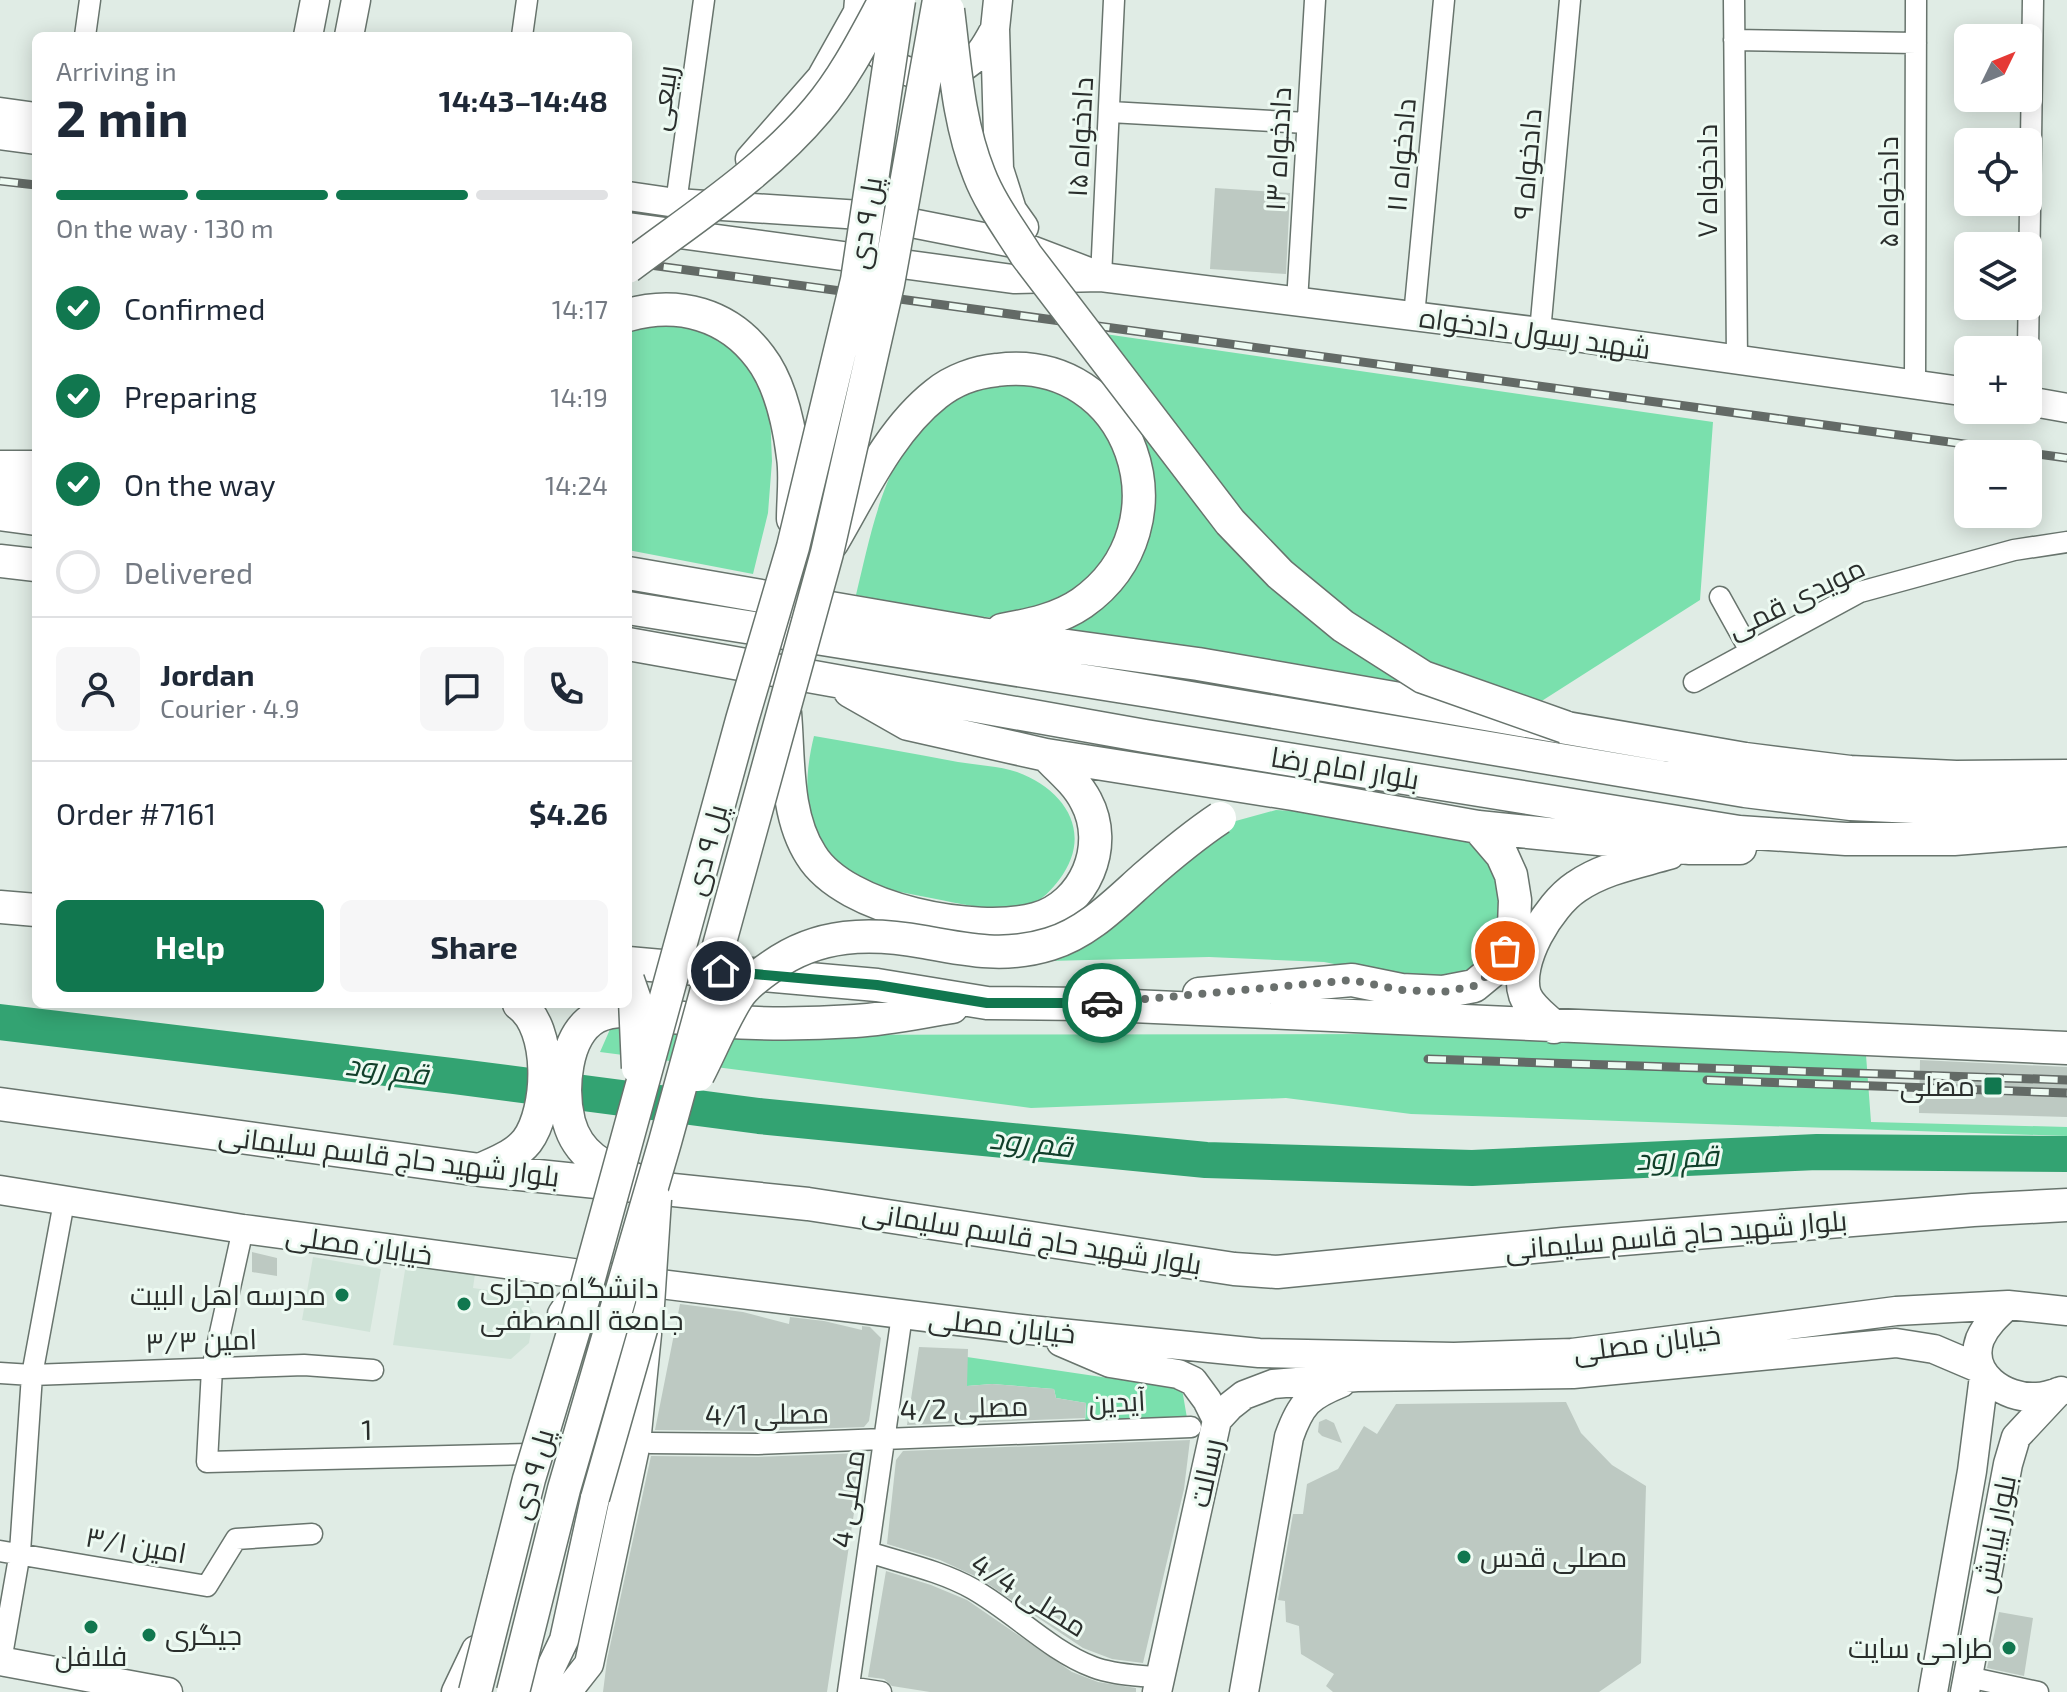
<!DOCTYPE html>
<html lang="en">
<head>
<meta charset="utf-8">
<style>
  body { margin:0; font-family:"Exo 2",Cairo,sans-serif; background:#f6f6f7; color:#1f2937; height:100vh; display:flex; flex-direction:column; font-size:30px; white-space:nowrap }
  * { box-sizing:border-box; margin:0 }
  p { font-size:26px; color:#747a83 }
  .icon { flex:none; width:44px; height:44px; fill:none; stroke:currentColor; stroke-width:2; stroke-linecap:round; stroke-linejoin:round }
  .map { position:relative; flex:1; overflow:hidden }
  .panel { position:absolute; left:32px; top:32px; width:600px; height:976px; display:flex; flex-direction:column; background:#fff; border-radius:12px; box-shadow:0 4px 20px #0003 }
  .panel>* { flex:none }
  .needle { width:52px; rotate:47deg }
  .buttons { position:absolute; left:1954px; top:24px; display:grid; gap:16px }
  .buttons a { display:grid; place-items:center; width:88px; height:88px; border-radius:12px; background:#fff; box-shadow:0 4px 20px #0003; font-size:40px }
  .pin { position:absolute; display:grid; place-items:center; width:68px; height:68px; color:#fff; margin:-34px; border:4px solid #fff; border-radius:50%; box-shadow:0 2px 8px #0007 }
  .courier { position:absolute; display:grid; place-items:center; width:80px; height:80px; margin:-40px; border:6px solid #11774f; border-radius:50%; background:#fff; color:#222; box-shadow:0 2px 10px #0007 }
  .overview em { font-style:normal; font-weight:700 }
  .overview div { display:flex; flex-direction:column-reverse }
  .overview { display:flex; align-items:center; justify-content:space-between; height:136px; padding:0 24px }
  h1 { font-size:52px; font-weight:700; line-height:60px }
  .bar { display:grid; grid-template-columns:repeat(4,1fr); gap:12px 8px; align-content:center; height:96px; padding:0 24px }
  .bar i { height:10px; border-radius:6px; background:#e0e1e3 }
  .bar .current { background:#11774f }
  .bar p { grid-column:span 4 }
  .line { display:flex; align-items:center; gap:20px; padding:0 24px; border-top:2px solid #e0e1e3 }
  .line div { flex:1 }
  .round { display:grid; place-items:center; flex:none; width:84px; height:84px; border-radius:12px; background:#f6f6f7 }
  ol { padding:0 24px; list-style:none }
  li { display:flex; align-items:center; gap:24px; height:88px }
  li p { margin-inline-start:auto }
  li .icon { padding:8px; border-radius:50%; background:#11774f; color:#fff; stroke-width:4 }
  li:last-child { color:#747a83 }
  li i { width:44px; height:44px; border:4px solid #e0e1e3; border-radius:50% }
  .action { display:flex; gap:16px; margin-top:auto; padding:16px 24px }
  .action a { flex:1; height:92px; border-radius:12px; background:#11774f; color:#fff; font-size:32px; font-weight:700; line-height:92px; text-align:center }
  .action a+a { background:#f6f6f7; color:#1f2937 }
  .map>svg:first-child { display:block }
  .built { fill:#d0e3d8 }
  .green { fill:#7ae0ad }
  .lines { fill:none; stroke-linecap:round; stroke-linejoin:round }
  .river { stroke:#33a372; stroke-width:36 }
  .building { fill:#bdc9c2 }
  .street-casing { stroke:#68746d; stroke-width:23 }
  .secondary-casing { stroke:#68746d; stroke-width:31 }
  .primary-casing { stroke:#68746d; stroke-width:35 }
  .street { stroke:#fff; stroke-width:20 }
  .secondary { stroke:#fff; stroke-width:28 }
  .primary { stroke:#fff; stroke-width:32 }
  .rail-casing { stroke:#636a66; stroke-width:9 }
  .rail { stroke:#edfaf2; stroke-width:6; stroke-dasharray:18; stroke-linecap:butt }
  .secondary-bridge-casing { stroke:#68746d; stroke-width:31; stroke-linecap:butt }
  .primary-bridge-casing { stroke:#68746d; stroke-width:35; stroke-linecap:butt }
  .secondary-bridge { stroke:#fff; stroke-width:28 }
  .primary-bridge { stroke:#fff; stroke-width:32 }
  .done { stroke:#6a706d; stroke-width:8; stroke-dasharray:0 14.4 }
  .route { stroke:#11774f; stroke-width:10 }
  .poi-dot { fill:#11774f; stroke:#edfaf2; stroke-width:3 }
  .labels { text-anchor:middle; stroke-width:6; stroke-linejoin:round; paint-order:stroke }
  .street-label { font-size:28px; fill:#2a2e2c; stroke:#edfaf2 }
  .poi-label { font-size:28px; fill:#2a2e2c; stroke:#edfaf2; text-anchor:end }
  .water-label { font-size:30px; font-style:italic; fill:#113f2a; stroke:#edfaf2 }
</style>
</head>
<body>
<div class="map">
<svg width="2067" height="1692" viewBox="0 0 2067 1692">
  <rect width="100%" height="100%" fill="#e0ece5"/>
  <!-- built -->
  <path class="built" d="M313,1257L381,1269L370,1332L302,1320Z
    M406,1264L453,1268L475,1274L473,1288L522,1295L534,1313L529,1343L511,1359L393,1345Z"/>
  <!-- green -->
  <path class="green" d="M663,320L718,335L757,376L770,413L772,461L768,513L753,574L628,550V328Z
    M1098,333L1713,422L1700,600L1537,704C1471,682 1406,656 1349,616C1250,546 1172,428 1098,333Z
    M992,385C1014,385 1037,384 1058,394C1115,420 1145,496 1111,553C1105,563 1094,571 1086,579C1067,599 1052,610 1024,615C972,624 908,604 856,595C877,508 892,412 992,385Z
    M1141,432C1176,477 1210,525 1251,566C1302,617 1361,657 1425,691L1043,635C1062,623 1113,595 1125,580C1160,538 1153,481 1141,432Z
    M814,736C862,744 910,753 958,762C977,765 999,766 1017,772C1066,790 1094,834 1059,880C1052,889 1042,900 1032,904C1002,914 966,905 936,899C912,894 888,891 865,881C804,856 800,792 814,736Z
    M1276,810L1321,813L1460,837C1503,863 1499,876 1506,923L1473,976L1401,977L1324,962L1209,957L1048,961L1084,945L1232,822Z
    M615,1018L738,1035L1421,1034L1866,1055L1871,1122L2067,1127V1136L1411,1114L1286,1098L1031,1108L600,1052Z
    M967,1357L1182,1389L1187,1418L1085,1426L1086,1403L1056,1398L1054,1389L992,1384L967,1386Z"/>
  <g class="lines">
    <!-- river -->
    <path class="river" d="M0,1022L453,1076L759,1116L1206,1160L1472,1168L1817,1152L2067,1154"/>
  </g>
  <!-- building -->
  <path class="building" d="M1215,188L1290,193L1286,274L1210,269Z
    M1920,1060L2067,1067V1117L1919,1113Z
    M252,1252L277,1258V1276L252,1272Z
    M680,1304L743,1312L789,1324L790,1317L824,1321L862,1330V1326L870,1327L881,1338L869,1421L864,1427L758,1431L655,1430Z
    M919,1347L968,1349L967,1386L992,1384L1054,1389L1056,1398L1086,1403L1085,1418L907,1425Z
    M1566,1402L1581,1433L1612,1465L1646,1486L1641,1663L1599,1692H1333L1326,1686L1334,1674L1301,1654L1299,1626L1286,1622L1285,1601L1278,1600L1293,1514H1303L1307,1484L1338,1469L1364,1426L1377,1434L1396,1404Z
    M1326,1419L1334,1423L1342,1443L1322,1436L1318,1432L1319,1422Z
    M1190,1440L1184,1489L1143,1663L1112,1659L1083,1648L979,1578L940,1560L887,1544L896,1460L903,1451Z
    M863,1453L827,1692H603L607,1660L651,1456L758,1457Z
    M886,1571L931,1585L967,1600L1072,1672L1098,1682L1136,1688V1692H930L892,1686L884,1679L868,1677Z
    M1999,1612L2033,1618L2024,1676L1987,1668Z"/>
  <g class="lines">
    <!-- street casing -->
    <g class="street-casing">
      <path id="street" d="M1734,0L1737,361
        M85,36L90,0
        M522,36L527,0
        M1734,40L1916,43
        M1110,112L1307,123
        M676,203L704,0
        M1101,277L1114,0
        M1297,302L1315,0
        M1414,316L1444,0
        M1540,332L1570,0
        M2028,350L2033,0
        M1915,384L1916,0
        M1720,597L1750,651
        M1694,682L1860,592L2014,550L2067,542
        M243,1229L212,1369L207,1462L529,1454
        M0,1373L32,1375L304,1365L373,1370
        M650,1443L758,1444L1191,1427
        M0,1551L207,1586L236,1539L312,1534
        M868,1552C903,1563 941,1571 973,1589C1015,1613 1049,1650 1093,1667C1113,1675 1139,1675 1161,1678
        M1,1661L20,1552L32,1375L64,1202
        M1968,1677L2038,1692
        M849,1687L881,1692
        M848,1692L902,1315"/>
    </g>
    <!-- secondary casing -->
    <g class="secondary-casing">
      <path id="secondary" d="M998,0L995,29L999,169L1012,210L1024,227
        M308,36L315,0
        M349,36L356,0
        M874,49C902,78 945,87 977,56C984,50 990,37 995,29
        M0,112L36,117
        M0,135L36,140
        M750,159L821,78L858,12L859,0
        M628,196L676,203L876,216L1013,243L1089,272
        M628,227L1013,279L1101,277L1540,332L1968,392
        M2028,401L2067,408
        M0,465H36
        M0,1190L243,1229L588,1275L1030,1330L1259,1353L1454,1357L1572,1353L1896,1311L2008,1305L2067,1311
        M2008,1305C1997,1315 1986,1325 1980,1339C1967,1374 2005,1399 2036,1397C2044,1397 2053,1394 2061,1391
        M562,1314L568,1305L585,1291L596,1288L617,1291L627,1296L642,1312L647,1334L636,1443L589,1664L567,1692
        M1061,1342L1110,1363L1178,1374L1193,1381L1207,1400L1217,1420L1157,1692
        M1217,1420L1230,1406L1244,1395L1273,1384L1357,1377L1573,1374L1896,1343L1934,1349L1981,1369
        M0,1661L168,1692
        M456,1692L476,1650
        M535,1692L541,1688L564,1640L595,1498
        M1244,1692L1289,1437C1301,1403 1309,1396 1341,1383
        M1933,1692L1972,1471L1984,1376
        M1965,1692L2008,1464L2016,1437L2058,1392"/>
    </g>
    <!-- primary casing -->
    <g class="primary-casing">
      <path id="primary" d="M628,315C678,301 728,314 760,357C780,383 789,425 793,457C796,476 793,499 793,519
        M0,490L36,489
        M0,514L36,519
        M832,543C862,492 889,431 936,394C953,380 976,372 997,370C1132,353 1191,526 1082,603C1059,619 1030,625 1002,630
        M0,561L36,565
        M628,573L981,634L1198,664L1745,759L1850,772L1956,777L2067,776
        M628,608L1155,692L1745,791L1851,804L1956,809L2067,804
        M628,644L1145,736L1739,832L1846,839H1954L2067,830
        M850,691L908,724L1046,755L1293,794L1478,827L1690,848H1740
        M785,713C789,759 785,815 811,855C845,911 977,935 1036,919C1085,905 1110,846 1086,801C1077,783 1060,769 1046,755
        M0,907L36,910
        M628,963L877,985L987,1003L1087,1004L2067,1048
        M1199,994L1352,980L1401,990L1443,992L1474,986L1491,972L1505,951L1514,927L1515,900L1511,875L1502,855L1478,827
        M1554,1027C1545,1018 1530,1008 1525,995C1514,962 1549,905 1576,887C1603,868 1638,862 1669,853
        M0,1104L480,1170L808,1204L1234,1269L1277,1272L1563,1244L1973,1210L2067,1205
        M480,1170C497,1162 515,1156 527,1141C550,1110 553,1028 519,1004
        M634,1179C603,1168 578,1155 569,1122C561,1090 564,1035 596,1017C620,1005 648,1014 673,1017C733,1024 796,1025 855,1021C888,1019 920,1012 952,1007"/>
    </g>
    <!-- street -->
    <use href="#street" class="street"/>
    <!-- secondary -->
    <use href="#secondary" class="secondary"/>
    <!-- primary -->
    <use href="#primary" class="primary"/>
    <!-- rail casing -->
    <g class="rail-casing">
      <path id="rail" d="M0,181L36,185
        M628,262L2067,458
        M1428,1059L2067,1080
        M1707,1080L2067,1093"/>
    </g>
    <!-- rail -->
    <use href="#rail" class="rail"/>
    <!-- secondary-bridge casing -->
    <g class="secondary-bridge-casing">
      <path id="secondary-bridge" d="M595,1498L650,1305L657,1199"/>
    </g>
    <!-- primary-bridge casing -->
    <g class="primary-bridge-casing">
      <path id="primary-bridge" d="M948,10C955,65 958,122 979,174C990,203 1010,229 1026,255L1230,522L1280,574L1343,626L1423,677L1565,727
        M628,267C693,218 765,172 817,110C845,77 865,37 885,0
        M628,980L635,1000L638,1068
        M698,1075C711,1050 722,1022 737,998C745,985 759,975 772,966C818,933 870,932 924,942C967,950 1006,958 1050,944C1087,933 1115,904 1144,878C1168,857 1193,836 1220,818
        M475,1692L529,1479L583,1300L742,720L793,547L857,280L899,0
        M513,1692L564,1489L665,1142L827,553L888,284L939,0"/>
    </g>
    <!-- secondary-bridge -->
    <use href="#secondary-bridge" class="secondary-bridge"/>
    <!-- primary-bridge -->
    <use href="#primary-bridge" class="primary-bridge"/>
  </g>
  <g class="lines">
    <!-- done -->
    <path class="done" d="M1102,1003L1352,980L1401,990L1443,992L1474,986L1491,972L1505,951"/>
    <!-- route -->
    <path class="route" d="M721,971L877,985L987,1003H1102"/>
  </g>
  <!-- markers -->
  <g class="poi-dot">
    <rect x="1983" y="1076" width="20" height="20" rx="4"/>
    <circle cx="342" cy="1295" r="8"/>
    <circle cx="464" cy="1304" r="8"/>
    <circle cx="1464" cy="1557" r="8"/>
    <circle cx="91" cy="1627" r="8"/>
    <circle cx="149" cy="1635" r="8"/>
    <circle cx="2009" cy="1648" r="8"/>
  </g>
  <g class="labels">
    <!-- street labels -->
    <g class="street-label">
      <text transform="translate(663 98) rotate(-82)" y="10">ربیعی</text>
      <text transform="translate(1080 137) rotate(-87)" y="10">دادخواه ۱۵</text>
      <text transform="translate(1278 149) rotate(-87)" y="10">دادخواه ۱۳</text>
      <text transform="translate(1401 155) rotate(-85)" y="10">دادخواه ۱۱</text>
      <text transform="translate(1527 164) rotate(-85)" y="10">دادخواه ۹</text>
      <text transform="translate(1707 181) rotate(-90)" y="10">دادخواه ۷</text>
      <text transform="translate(1888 192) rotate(-90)" y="10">دادخواه ۵</text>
      <text transform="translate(865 223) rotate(-81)" y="10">پل ۹ دی</text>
      <text transform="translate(1535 333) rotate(8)" y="10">شهید رسول دادخواه</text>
      <text transform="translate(1796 598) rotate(-26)" y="10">مویدی قمی</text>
      <text transform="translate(1345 768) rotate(9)" y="10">بلوار امام رضا</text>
      <text transform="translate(706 850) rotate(-75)" y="10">پل ۹ دی</text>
      <text transform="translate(389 1156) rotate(7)" y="10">بلوار شهید حاج قاسم سلیمانی</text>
      <text transform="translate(1676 1235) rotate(-5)" y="10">بلوار شهید حاج قاسم سلیمانی</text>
      <text transform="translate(1032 1238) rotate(9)" y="10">بلوار شهید حاج قاسم سلیمانی</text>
      <text transform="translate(359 1245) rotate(8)" y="10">خیابان مصلی</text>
      <text transform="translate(1002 1326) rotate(6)" y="10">خیابان مصلی</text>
      <text transform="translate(201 1341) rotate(-2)" y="10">امین ۳/۳</text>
      <text transform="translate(1647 1343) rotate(-7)" y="10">خیابان مصلی</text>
      <text transform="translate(1117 1402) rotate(-3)" y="10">آیدین</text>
      <text transform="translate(964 1408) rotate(-2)" y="10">مصلی 4/2</text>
      <text transform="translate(767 1414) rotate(-1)" y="10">مصلی 4/1</text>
      <text transform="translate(367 1430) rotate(-1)" y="10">1</text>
      <text transform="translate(1206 1473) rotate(-78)" y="10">رسالت</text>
      <text transform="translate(532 1474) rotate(-74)" y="10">پل ۹ دی</text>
      <text transform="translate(848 1499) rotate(-82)" y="10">مصلی 4</text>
      <text transform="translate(1995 1534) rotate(-79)" y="10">بلوار نیایش</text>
      <text transform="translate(136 1545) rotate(10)" y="10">امین ۳/۱</text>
      <text transform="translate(1029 1595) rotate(32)" y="10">مصلی 4/4</text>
    </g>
    <!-- poi labels -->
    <g class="poi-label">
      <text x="1975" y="1096">مصلی</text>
      <text x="480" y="1298" text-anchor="start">دانشگاه مجازی<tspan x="480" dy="32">جامعة المصطفی</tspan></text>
      <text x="326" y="1305">مدرسه اهل البیت</text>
      <text x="1480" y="1567" text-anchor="start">مصلی قدس</text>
      <text x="165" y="1645" text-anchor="start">جیگری</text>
      <text x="1993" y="1658">طراحی سایت</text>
      <text x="91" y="1666" text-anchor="middle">فلافل</text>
    </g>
    <!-- water labels -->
    <g class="water-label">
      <text transform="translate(387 1070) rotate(7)" y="10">قم رود</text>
      <text transform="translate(1031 1143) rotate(6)" y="10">قم رود</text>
      <text transform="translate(1677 1158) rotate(-3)" y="10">قم رود</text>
    </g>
  </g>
</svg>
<div class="buttons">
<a><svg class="needle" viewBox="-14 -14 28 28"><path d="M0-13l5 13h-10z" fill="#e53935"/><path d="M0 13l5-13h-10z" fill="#747a83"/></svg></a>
<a><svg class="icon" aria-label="locate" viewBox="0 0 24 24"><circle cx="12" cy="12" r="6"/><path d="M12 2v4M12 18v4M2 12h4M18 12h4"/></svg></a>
<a><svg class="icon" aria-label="layers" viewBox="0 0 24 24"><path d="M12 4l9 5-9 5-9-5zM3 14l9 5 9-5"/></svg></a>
<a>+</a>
<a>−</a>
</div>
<div class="pin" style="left:1505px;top:951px;background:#ea580c"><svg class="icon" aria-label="bag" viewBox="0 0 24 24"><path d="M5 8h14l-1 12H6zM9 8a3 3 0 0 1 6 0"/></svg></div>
<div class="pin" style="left:721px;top:971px;background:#1f2937"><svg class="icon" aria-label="home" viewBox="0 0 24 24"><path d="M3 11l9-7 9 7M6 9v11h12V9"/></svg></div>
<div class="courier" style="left:1102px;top:1003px"><svg class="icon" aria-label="car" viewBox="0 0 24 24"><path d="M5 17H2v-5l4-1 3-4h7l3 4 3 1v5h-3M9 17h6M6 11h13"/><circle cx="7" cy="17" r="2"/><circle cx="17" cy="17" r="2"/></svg></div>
<section class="panel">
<div class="overview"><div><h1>2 min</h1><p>Arriving in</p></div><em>14:43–14:48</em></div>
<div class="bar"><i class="current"></i><i class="current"></i><i class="current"></i><i></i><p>On the way · 130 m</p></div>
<ol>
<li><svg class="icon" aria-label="check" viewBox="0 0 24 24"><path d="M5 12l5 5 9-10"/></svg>Confirmed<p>14:17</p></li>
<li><svg class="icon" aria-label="check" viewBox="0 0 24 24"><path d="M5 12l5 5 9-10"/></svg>Preparing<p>14:19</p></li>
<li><svg class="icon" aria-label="check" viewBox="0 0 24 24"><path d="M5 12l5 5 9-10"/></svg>On the way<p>14:24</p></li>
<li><i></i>Delivered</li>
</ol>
<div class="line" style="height:144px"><a class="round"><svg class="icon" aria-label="person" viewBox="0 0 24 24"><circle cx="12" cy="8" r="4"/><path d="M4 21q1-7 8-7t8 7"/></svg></a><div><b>Jordan</b><p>Courier · 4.9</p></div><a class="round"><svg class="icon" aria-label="chat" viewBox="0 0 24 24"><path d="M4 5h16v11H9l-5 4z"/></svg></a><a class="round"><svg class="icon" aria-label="phone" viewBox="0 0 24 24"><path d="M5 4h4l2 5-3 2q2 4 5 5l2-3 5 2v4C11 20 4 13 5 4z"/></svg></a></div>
<div class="line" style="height:104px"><div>Order #7161</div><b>$4.26</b></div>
<div class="action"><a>Help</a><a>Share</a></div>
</section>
</div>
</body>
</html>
